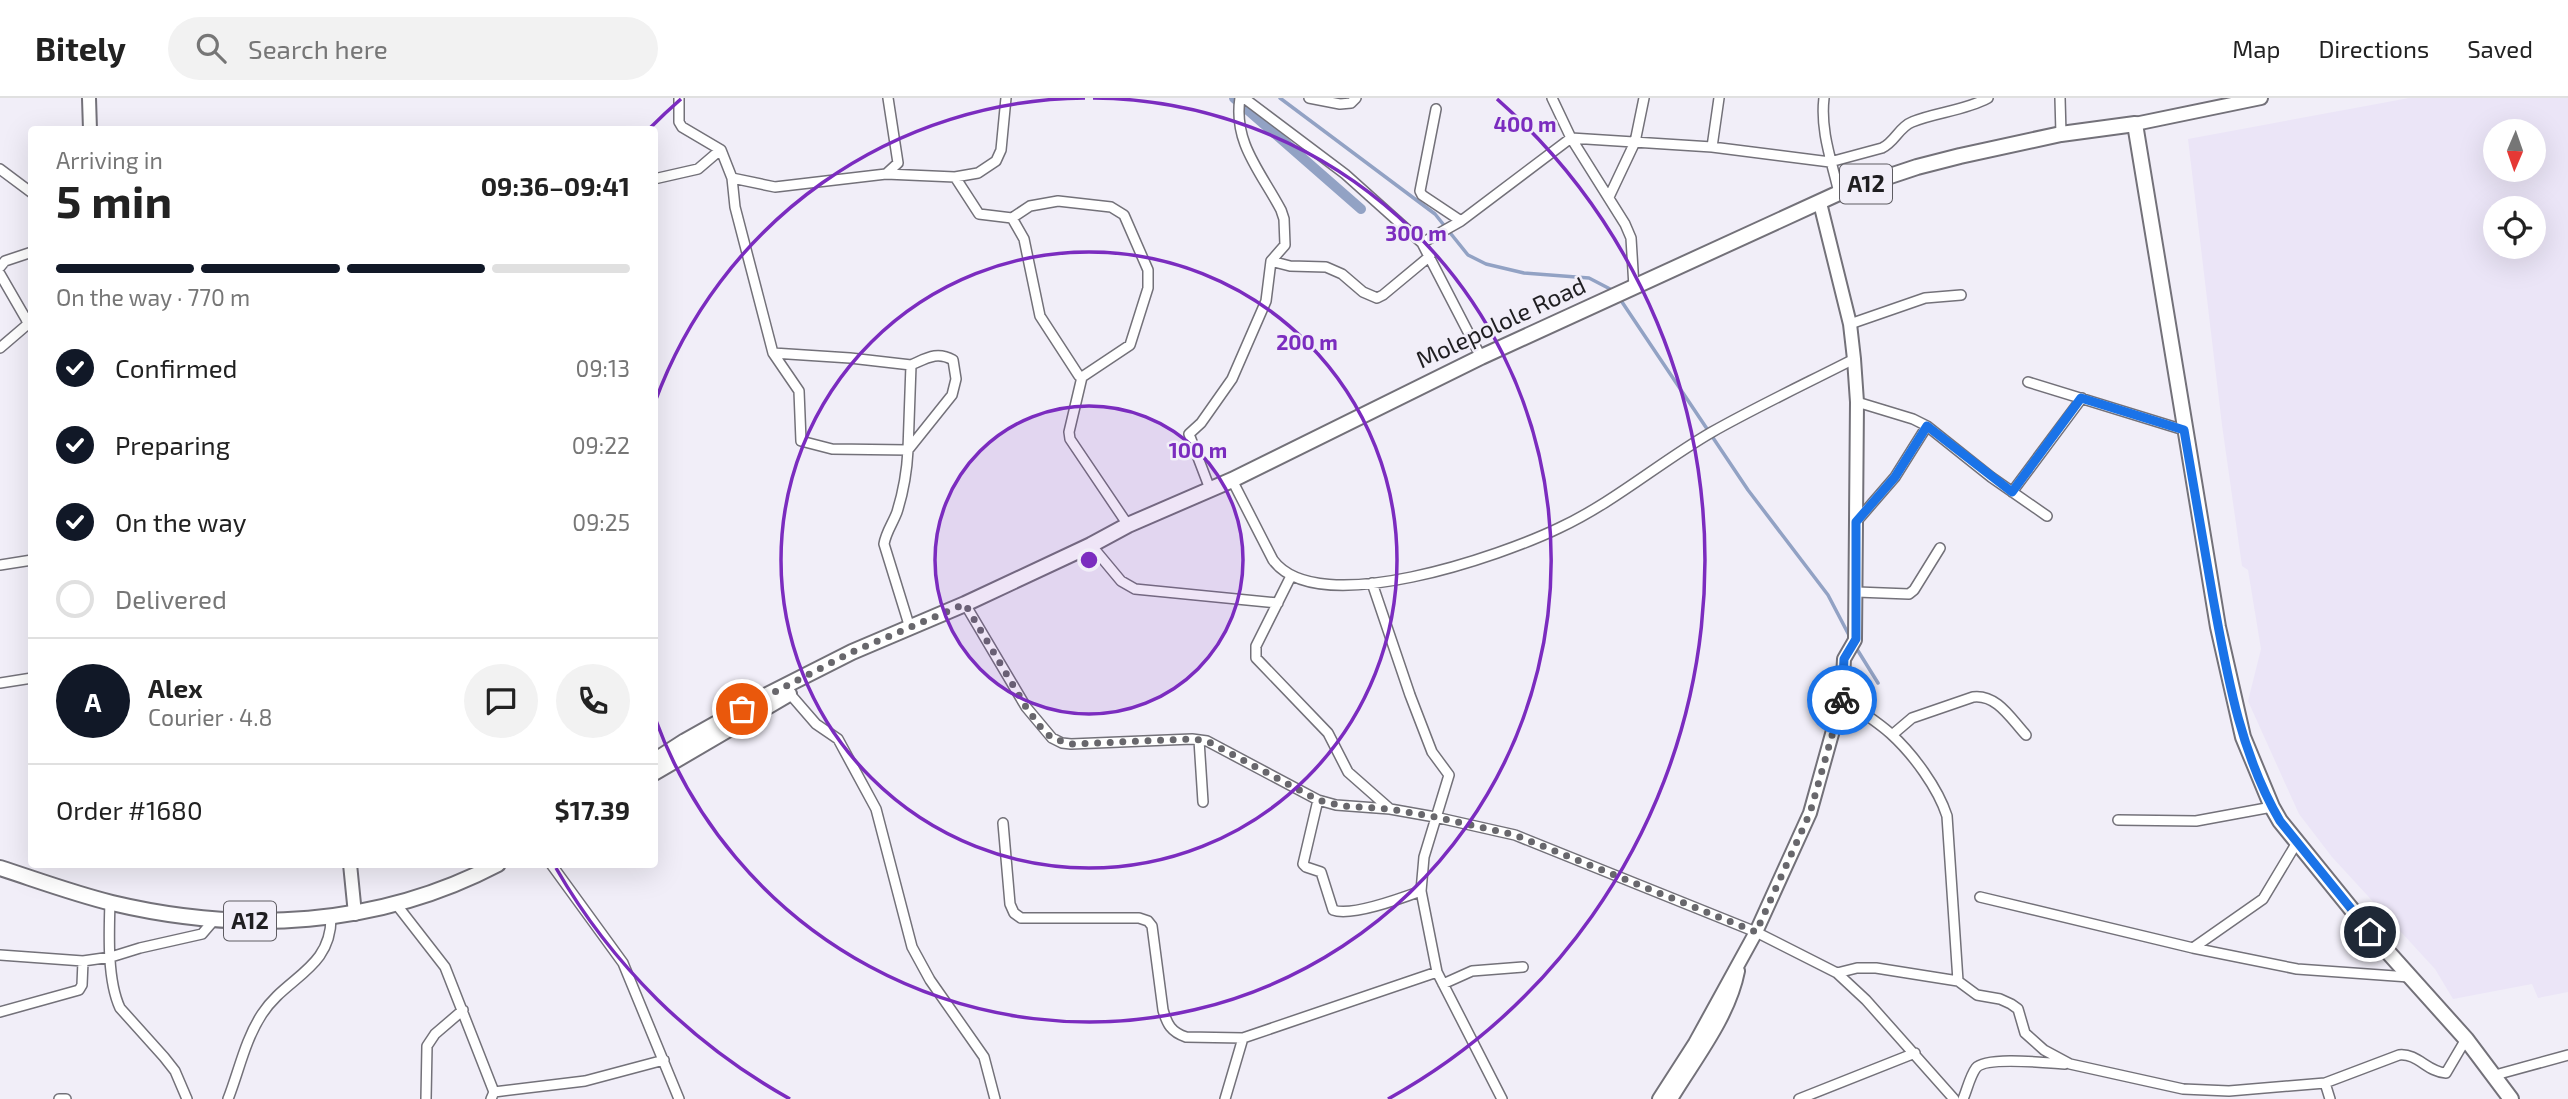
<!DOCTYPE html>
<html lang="en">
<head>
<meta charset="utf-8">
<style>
  body { margin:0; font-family:"Exo 2",sans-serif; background:#f2f2f2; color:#222; height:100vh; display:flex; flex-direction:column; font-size:26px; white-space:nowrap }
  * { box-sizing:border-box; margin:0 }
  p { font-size:23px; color:#767676 }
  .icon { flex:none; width:38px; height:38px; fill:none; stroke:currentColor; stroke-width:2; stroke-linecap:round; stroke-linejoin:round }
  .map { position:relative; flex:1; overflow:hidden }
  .details { position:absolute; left:28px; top:28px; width:630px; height:742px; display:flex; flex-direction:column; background:#fff; border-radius:7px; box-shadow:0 7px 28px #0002 }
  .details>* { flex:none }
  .needle { width:46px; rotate:182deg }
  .buttons { position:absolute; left:2483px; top:21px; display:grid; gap:14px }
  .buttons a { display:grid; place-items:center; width:63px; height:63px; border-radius:50%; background:#fff; box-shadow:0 7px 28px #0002; font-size:35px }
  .pin { position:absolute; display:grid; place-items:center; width:60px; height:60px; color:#fff; margin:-30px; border:4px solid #fff; border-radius:50%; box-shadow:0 2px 7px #0007 }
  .courier { position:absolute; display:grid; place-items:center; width:70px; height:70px; margin:-35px; border:5px solid #1a73e8; border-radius:50%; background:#fff; color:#222; box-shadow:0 2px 9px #0007 }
  .head em { font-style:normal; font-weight:700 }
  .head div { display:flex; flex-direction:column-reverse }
  .head { display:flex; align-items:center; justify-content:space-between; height:119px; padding:0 28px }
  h1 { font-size:46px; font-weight:700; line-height:52px }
  .bar { display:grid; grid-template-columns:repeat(4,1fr); gap:10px 7px; align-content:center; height:84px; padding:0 28px }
  .bar i { height:9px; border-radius:5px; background:#e0e0e0 }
  .bar .current { background:#111827 }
  .bar p { grid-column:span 4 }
  .line { display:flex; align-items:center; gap:18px; padding:0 28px; border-top:2px solid #e0e0e0 }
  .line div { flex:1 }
  .round { display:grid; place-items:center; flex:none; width:74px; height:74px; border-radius:37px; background:#f2f2f2 }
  ol { padding:0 28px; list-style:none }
  li { display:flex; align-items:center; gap:21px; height:77px }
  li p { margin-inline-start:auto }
  li .icon { padding:7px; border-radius:50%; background:#111827; color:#fff; stroke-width:4 }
  li:last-child { color:#767676 }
  li i { width:38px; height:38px; border:4px solid #e0e0e0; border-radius:50% }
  header { display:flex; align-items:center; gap:42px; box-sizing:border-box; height:98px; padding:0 35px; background:#fff; border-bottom:2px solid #e0e0e0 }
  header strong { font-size:33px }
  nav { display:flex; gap:38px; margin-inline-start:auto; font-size:24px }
  .search { width:490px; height:63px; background:#f2f2f2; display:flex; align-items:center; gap:18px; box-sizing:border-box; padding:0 24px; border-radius:38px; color:#767676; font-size:26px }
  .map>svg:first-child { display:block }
  .built { fill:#ebe5f7; fill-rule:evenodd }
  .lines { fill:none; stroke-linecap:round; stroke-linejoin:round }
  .stream { stroke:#92a2c4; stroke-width:3.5 }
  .canal { stroke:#92a2c4; stroke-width:10 }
  .street-casing { stroke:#737179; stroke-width:12 }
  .secondary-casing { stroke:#737179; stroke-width:16 }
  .primary-casing { stroke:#737179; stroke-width:18 }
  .street { stroke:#fff; stroke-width:9 }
  .secondary { stroke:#fff; stroke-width:12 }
  .primary { stroke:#fff; stroke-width:14 }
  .done { stroke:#68676c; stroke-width:7; stroke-dasharray:0 12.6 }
  .route { stroke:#1a73e8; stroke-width:9 }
  .ring { fill:none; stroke:#7b2cbf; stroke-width:3.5 }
  .labels { text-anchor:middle; stroke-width:5; stroke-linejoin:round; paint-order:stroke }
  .shield { fill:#f1eef8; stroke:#5e5c62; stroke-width:2 }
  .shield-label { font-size:23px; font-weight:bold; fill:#1f1e21 }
  .street-label { font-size:24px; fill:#1f1e21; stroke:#f1eef8 }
  .centre { fill:#7b2cbf; stroke:#f1eef8; stroke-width:3.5 }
  .ring-label { font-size:21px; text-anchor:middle; font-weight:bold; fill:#7b2cbf; stroke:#f1eef8; stroke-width:5; stroke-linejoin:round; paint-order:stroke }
</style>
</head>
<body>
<header>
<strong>Bitely</strong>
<div class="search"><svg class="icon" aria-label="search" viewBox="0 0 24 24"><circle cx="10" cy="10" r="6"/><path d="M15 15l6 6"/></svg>Search here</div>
<nav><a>Map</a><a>Directions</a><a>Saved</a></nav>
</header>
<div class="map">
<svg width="2568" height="1001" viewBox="0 0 2568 1001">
  <rect width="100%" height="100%" fill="#f1eef8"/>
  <!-- built -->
  <path class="built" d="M2409,0H2568V894L2538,900L2532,886L2453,901L2435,871L2332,759L2299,716L2248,603L2261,551L2248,472L2242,468L2222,327L2188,41ZM2496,33H2534V72H2496ZM2496,110H2534V149H2496Z"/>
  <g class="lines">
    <!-- stream -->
    <path class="stream" d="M1280,0L1435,116L1468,157L1486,166L1524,175L1589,180L1612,192
      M1620,201L1748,392L1828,497L1851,541
      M1855,548L1878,585"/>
    <!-- canal -->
    <path class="canal" d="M1234,0L1361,111"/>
    <!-- street casing -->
    <g class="street-casing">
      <path id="street" d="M679,0V24L682,29L721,52L732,80L735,109L773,255L799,293L801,343L832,351L908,352L952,297L956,281L953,262C937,253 927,260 911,267L908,352C907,372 903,395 897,414C893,425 886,434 884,446L910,530
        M1244,0L1345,76L1422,145L1481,259
        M1309,0L1340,6L1351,5L1356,0
        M1552,0L1571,40L1625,126L1631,140L1634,189
        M1824,0C1820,33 1832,64 1839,95
        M2060,0L2061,36
        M1436,11L1420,93L1422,97L1461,123
        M1712,49L1719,0
        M0,71L32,95
        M886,76L898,65L888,0
        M955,79L979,116L1012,120L1024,141L1040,218L1079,278L1082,279L1069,334L1070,341L1128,427
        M732,80L775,89L886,76L955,79L978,75L996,63L1001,52L1006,0
        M654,81L698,71L719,53
        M1609,99L1635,44L1644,0
        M1012,120L1030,108L1058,103L1111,109L1124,117L1148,172V190L1130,247L1082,279
        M1422,145L1461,123L1571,40L1712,49L1830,64L1882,50C1895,44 1899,29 1912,24C1936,14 1964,13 1988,0
        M1271,163L1290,168L1326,169L1342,176L1363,194L1377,200L1383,197L1430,158
        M0,169L5,163L32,154
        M0,176L26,221
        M1850,226L1925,200L1961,197
        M0,250L28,226L26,221L30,219
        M773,255L850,260L911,267
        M2028,284L2184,332
        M1857,304L1913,321L1927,328L1991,379L2047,418
        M1232,382L1273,462C1318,523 1503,457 1559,430C1613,405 1660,364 1712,334C1758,308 1807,285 1854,261
        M1210,391L1189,336L1201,325L1232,281L1266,203L1271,163L1285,147L1284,121L1281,112C1261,74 1233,45 1240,0
        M2012,394L2082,300
        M1856,424L1895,379L1927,328
        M1091,447L1121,483L1135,491L1278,505
        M0,467L32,462
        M1291,478L1256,548V560L1328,635L1348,674L1390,711
        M1372,485L1410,597L1432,654L1449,677L1424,759L1421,793L1437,874L1502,1001
        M1857,494L1909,496L1914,492L1940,450
        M965,506L1026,609L1052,640L1062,645L1071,646L1192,641L1207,643L1318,702L1336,707L1390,711L1435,719L1515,737L1756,834L1837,875L1866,902L1954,1001
        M0,585L32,580
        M790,596L816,626L838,641L876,711L912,849L930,882L984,959L995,1001
        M1842,600C1858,612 1877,623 1891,636C1913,656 1938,690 1947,718L1958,883
        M1892,637L1912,620L1973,599C1997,596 2011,621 2026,637
        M1199,642L1203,704
        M1318,702L1303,766L1306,769L1321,774L1333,812C1351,819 1402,800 1421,793
        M2118,722L2196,723L2272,709
        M1003,725L1010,806L1014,815L1021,820H1139L1148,823L1152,828L1163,912C1167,926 1171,934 1186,939L1243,940L1437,874
        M551,766L623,865L679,1001
        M1980,799L2193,850L2297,871L2409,879
        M110,804C109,835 107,882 120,910L164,959L175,973L187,1001
        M396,806L445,869L494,994L491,1001
        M2193,850L2263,801L2296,746
        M0,857L83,863L111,859L140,850L202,836L214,822
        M1837,875L1857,870H1876L1958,883L1977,897L2000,901L2011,906L2018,911L2025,935L2044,952L2070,966L2183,991L2229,993L2325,985L2399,957C2418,955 2427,974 2446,975L2466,941
        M1443,886L1472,873L1523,869
        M0,914L79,892L82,887L83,863
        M2499,976L2568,957
        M2325,985L2330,1001
        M494,994L585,983L664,962
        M59,1001H66
        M228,1001C239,973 245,942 262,916C286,879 331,871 331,820
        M426,1001L427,948L435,936L463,912
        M1225,1001L1243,940
        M1799,1001L1915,955
        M1963,1001C1967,992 1970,978 1976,970C1986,958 2048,965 2065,966"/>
    </g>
    <!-- secondary casing -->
    <g class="secondary-casing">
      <path id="secondary" d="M89,0L90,32
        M2135,26L2261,0
        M350,766L355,816
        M1659,1001L1695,945L1756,834L1810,715L1842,600L1844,561L1855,542L1857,304L1854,261L1850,226L1820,105
        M1671,1001C1695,961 1729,919 1738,873"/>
    </g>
    <!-- primary casing -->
    <g class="primary-casing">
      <path id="primary" d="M654,663L685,643L765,598L852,554L965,506L1091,447L1128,427L1232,382L1481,259L1839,95L1917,69L1960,58L2061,36L2135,26L2218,529L2243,639L2272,709L2280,723L2370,834L2466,941L2511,1001
        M654,675L789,596
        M0,770C37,782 75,796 112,805C242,836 378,829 498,766"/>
    </g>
    <!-- street -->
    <use href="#street" class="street"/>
    <!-- secondary -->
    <use href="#secondary" class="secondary"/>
    <!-- primary -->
    <use href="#primary" class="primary"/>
  </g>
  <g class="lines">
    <!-- done -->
    <path class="done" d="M742,611L852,554L965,506L1026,609L1042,631L1052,640L1071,646L1192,641L1207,643L1318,702L1343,708L1390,711L1435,719L1515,737L1756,834L1810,715L1842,602"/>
    <!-- route -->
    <path class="route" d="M1842,602L1844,561L1856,541V424L1895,379L1927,328L2012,394L2081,300L2184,332C2194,388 2203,444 2213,500C2227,576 2240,655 2280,723L2370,834"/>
  </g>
  <!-- distance rings -->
  <circle cx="1089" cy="462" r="154" fill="#7b2cbf" fill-opacity=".12"/>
  <g class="ring">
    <circle cx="1089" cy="462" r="154"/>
    <circle cx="1089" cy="462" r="308"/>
    <path d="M655 304A462 462 0 0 1 1085 0M1093 0A462 462 0 1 1 655 620"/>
    <path d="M790 1001A616 616 0 0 1 556 770M650 30A616 616 0 0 1 681 1M1497 1A616 616 0 0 1 1388 1001"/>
  </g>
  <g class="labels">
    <!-- shield labels -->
    <g class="shield">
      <rect x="1840" y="66.5" width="52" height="39" rx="5"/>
      <rect x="224" y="803.5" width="52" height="39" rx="5"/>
    </g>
    <g class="shield-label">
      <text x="1866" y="94">A12</text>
      <text x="250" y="831">A12</text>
    </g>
    <!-- street labels -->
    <g class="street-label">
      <text transform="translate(1501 225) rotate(-25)" y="8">Molepolole Road</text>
    </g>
  </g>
  <circle cx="1089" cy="462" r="10" class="centre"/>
  <g class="ring-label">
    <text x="1525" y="34">400 m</text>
    <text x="1416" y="143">300 m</text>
    <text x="1307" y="252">200 m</text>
    <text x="1198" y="360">100 m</text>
  </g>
</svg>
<div class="buttons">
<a><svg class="needle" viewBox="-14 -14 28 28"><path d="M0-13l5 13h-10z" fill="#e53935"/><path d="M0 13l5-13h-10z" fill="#767676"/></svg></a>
<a><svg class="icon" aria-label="locate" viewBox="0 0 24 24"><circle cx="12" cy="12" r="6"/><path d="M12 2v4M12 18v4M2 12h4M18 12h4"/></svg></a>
</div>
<div class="pin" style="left:742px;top:611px;background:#ea580c"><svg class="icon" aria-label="bag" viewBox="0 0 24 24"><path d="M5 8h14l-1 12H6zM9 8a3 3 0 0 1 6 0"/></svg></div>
<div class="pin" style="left:2370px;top:834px;background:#1f2937"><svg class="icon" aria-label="home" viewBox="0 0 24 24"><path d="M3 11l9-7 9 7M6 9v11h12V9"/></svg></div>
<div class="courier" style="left:1842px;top:602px"><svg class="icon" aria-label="bike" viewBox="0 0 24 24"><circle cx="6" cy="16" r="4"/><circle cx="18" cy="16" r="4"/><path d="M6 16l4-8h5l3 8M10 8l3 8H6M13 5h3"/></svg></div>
<section class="details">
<div class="head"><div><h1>5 min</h1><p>Arriving in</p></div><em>09:36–09:41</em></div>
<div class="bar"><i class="current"></i><i class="current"></i><i class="current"></i><i></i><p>On the way · 770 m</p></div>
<ol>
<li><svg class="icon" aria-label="check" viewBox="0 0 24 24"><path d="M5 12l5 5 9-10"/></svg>Confirmed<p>09:13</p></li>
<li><svg class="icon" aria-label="check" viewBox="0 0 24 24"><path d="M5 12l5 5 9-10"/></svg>Preparing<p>09:22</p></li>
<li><svg class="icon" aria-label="check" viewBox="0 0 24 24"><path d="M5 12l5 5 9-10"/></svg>On the way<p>09:25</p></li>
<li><i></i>Delivered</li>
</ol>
<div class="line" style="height:126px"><b class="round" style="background:#111827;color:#fff">A</b><div><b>Alex</b><p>Courier · 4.8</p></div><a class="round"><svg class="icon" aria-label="chat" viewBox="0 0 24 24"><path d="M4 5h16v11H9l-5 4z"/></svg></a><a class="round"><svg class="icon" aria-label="phone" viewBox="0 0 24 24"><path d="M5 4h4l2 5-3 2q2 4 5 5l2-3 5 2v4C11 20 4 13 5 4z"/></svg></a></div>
<div class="line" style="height:91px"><div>Order #1680</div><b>$17.39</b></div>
</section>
</div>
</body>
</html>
